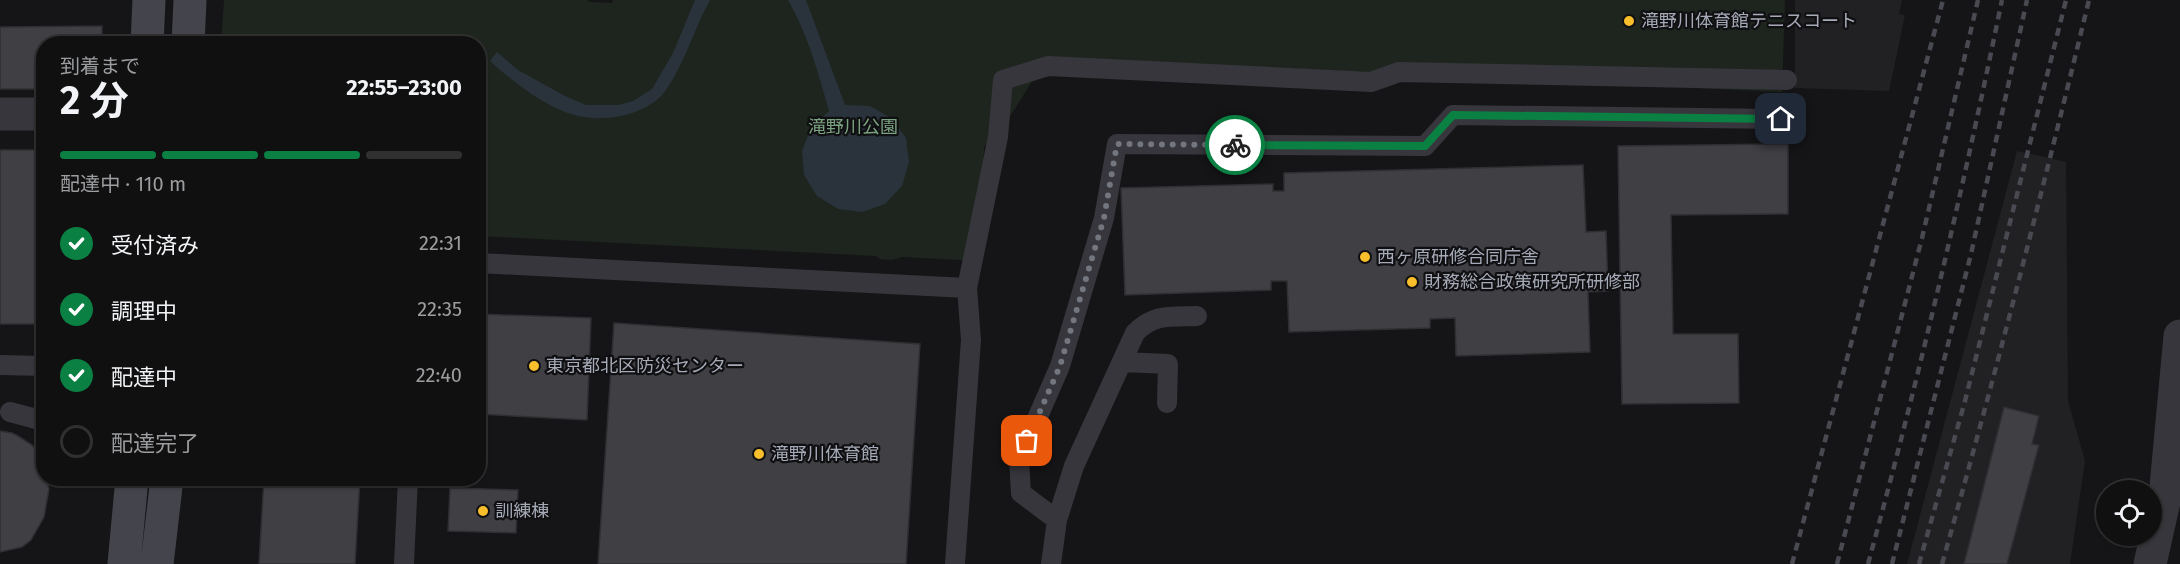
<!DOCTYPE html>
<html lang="ja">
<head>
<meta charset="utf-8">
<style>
  body { margin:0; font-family:"Fira Sans","Noto Sans JP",sans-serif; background:#19191a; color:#f1f3f6; height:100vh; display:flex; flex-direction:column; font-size:22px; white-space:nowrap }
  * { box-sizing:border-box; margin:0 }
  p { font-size:20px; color:#9c9d9f }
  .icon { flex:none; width:33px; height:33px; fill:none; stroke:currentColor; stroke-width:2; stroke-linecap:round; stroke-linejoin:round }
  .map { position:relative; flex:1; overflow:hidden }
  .drawer { position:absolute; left:36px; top:36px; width:450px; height:450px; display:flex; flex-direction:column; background:#101011; border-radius:24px; box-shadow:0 2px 4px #0004,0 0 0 2px #303031 }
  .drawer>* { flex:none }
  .controls { position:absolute; left:2096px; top:480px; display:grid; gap:12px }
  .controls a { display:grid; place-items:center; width:66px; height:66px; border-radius:50%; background:#101011; box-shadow:0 2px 4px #0004,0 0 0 2px #303031; font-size:30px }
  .pin { position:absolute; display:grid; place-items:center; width:51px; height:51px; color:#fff; margin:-26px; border-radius:12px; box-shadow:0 3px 9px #0006 }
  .courier { position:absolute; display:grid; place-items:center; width:60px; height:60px; margin:-30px; border:4px solid #0b8043; border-radius:50%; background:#fff; color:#222; box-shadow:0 2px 8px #0007 }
  .headline em { font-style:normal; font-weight:700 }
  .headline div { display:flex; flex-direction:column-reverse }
  .headline { display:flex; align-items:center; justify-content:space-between; height:102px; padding:0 24px }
  h1 { font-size:39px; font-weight:700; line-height:45px }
  .bar { display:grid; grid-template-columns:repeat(4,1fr); gap:9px 6px; align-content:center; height:72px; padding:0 24px }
  .bar i { height:8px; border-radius:4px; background:#303031 }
  .bar .current { background:#0b8043 }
  .bar p { grid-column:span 4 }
  ol { padding:0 24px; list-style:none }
  li { display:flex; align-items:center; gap:18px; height:66px }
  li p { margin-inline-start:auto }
  li .icon { padding:6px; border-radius:50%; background:#0b8043; color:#fff; stroke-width:4 }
  li:last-child { color:#9c9d9f }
  li i { width:33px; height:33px; border:3px solid #303031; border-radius:50% }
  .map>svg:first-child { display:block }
  .built { fill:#212124 }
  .green { fill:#1d251e }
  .water { fill:#2a333b }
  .building { fill:#3f3f44; stroke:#2f2f33; stroke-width:1.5 }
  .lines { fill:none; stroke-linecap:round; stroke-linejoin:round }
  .service { stroke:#36363c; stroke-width:20 }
  .minor { stroke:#36363c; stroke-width:33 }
  .tertiary { stroke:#36363c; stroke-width:33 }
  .secondary { stroke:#44454c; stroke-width:33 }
  .rail { stroke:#494a51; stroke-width:4.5; stroke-dasharray:8 6; stroke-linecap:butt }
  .done { stroke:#73767f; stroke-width:6; stroke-dasharray:0 10.8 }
  .route { stroke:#0b8043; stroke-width:8 }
  .poi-dot { fill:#f8be2b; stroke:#101012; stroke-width:2 }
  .labels { text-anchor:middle; stroke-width:4.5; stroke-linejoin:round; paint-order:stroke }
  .poi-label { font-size:18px; fill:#a6aab7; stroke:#101012; text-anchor:start }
  .park-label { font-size:18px; fill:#7ca381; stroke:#101012 }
</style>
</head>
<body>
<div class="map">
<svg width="2180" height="564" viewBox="0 0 2180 564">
  <rect width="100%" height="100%" fill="#151517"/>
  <!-- built -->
  <path class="built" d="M1795,0H1902L1899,14L1905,15L1889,91L1795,88Z
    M2017,151L2066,162L2068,401L2085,461L2070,564H1907Z"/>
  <!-- green -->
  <path class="green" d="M224,0H587L590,2L612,3L613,0H1785L1782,92L1152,62L1038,72L1011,115L984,147L981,261L902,257L892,260L880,259L876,256L479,236L478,44H221Z"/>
  <!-- water -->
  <path class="water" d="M695,0H710C694,29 685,63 666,90C648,116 602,123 574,115C545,107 512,81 490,61L497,52L518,70L565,96L586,105H618L633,101L652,89L673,53Z
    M788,0H806L845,105L870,106L891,118L906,138L909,162L902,186L885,204L862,212L838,209L817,196L804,175L802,151L811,128L829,111C818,72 808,35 788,0Z"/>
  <!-- building -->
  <path class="building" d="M102,26V44H44V89H0V27Z
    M1788,144V214L1671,215L1673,334H1738L1739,403L1622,404L1618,146Z
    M0,150H44V324H0Z
    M1583,165L1586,232L1606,231L1608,291L1588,292L1590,352L1456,356L1455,318L1430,319V328L1289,332L1287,281H1271V290L1125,295L1121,188L1273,184V191H1284V173Z
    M478,314L591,318L587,420L478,414Z
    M614,323L920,344L906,564H598Z
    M2004,407L2039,416L2032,444L2039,445L2007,564H1964Z
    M0,431L12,433L18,436L32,445L41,455L44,478H46L49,489L44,517L31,540L22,547L0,552Z
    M264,478H360L355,564H259Z
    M450,488L518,490L516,533L448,531Z"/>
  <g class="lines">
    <!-- service -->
    <path class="service" d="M478,263L967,288L998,137L1003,80L1048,66L1371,82L1399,72L1787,80
      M1122,362L1168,364L1167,403
      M0,365L44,366
      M10,412L44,421
      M1057,520L1021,493L1019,460L1060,366L1104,218L1117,144L1425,146L1453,115L1781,119
      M404,564L408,478
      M955,564L971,340L967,288
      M1051,564L1057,520L1074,466L1135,333C1154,313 1172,317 1197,316"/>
    <!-- minor -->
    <path class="minor" d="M0,114H44"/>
    <!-- tertiary -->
    <path class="tertiary" d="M2150,564L2165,497L2180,336"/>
    <!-- secondary -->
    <path class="secondary" d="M147,44L149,0
      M188,44L190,0
      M124,564L132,478
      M157,564L167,478"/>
    <!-- rail -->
    <path class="rail" d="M1792,564L1943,0
      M1837,564L1922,238L1978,0
      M1868,564C1919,378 1963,189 2002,0
      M1892,564L1971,254L2027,0
      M1919,564L1965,401L2066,0
      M1942,564C1995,377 2043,189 2089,0"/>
  </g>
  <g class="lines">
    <!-- done -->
    <path class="done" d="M1027,441L1060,366L1104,218L1117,144L1235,145"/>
    <!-- route -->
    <path class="route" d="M1235,145L1425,146L1453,115L1781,119"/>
  </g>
  <!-- markers -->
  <g class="poi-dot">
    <circle cx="1629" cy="21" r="6"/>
    <circle cx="1365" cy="257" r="6"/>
    <circle cx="1412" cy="282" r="6"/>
    <circle cx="534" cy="366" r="6"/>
    <circle cx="759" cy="454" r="6"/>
    <circle cx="483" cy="511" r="6"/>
  </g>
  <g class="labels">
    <!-- poi labels -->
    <g class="poi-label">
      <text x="1641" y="27">滝野川体育館テニスコート</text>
      <text x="1377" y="263">西ヶ原研修合同庁舎</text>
      <text x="1424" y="288">財務総合政策研究所研修部</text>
      <text x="546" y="372">東京都北区防災センター</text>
      <text x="771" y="460">滝野川体育館</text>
      <text x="495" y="517">訓練棟</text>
    </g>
    <!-- park labels -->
    <g class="park-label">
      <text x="853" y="133">滝野川公園</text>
    </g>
  </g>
</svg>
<div class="controls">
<a><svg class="icon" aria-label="locate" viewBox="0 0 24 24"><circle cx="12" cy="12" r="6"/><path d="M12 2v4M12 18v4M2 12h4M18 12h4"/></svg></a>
</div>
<div class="pin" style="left:1027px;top:441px;background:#ea580c"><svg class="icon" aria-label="bag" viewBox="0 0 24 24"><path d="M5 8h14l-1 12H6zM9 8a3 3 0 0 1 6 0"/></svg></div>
<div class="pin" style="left:1781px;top:119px;background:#1f2937"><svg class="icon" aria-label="home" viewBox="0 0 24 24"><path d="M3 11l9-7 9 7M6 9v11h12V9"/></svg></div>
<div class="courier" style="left:1235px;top:145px"><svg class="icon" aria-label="bike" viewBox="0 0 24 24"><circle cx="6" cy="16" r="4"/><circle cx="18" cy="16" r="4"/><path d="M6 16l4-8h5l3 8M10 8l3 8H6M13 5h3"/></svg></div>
<section class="drawer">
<div class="headline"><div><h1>2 分</h1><p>到着まで</p></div><em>22:55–23:00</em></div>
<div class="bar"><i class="current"></i><i class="current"></i><i class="current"></i><i></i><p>配達中 · 110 m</p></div>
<ol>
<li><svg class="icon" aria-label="check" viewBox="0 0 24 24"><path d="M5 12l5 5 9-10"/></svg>受付済み<p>22:31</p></li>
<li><svg class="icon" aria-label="check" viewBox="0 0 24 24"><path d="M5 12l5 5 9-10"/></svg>調理中<p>22:35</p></li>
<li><svg class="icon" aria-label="check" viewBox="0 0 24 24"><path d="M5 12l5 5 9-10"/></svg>配達中<p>22:40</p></li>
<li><i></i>配達完了</li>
</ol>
</section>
</div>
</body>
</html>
